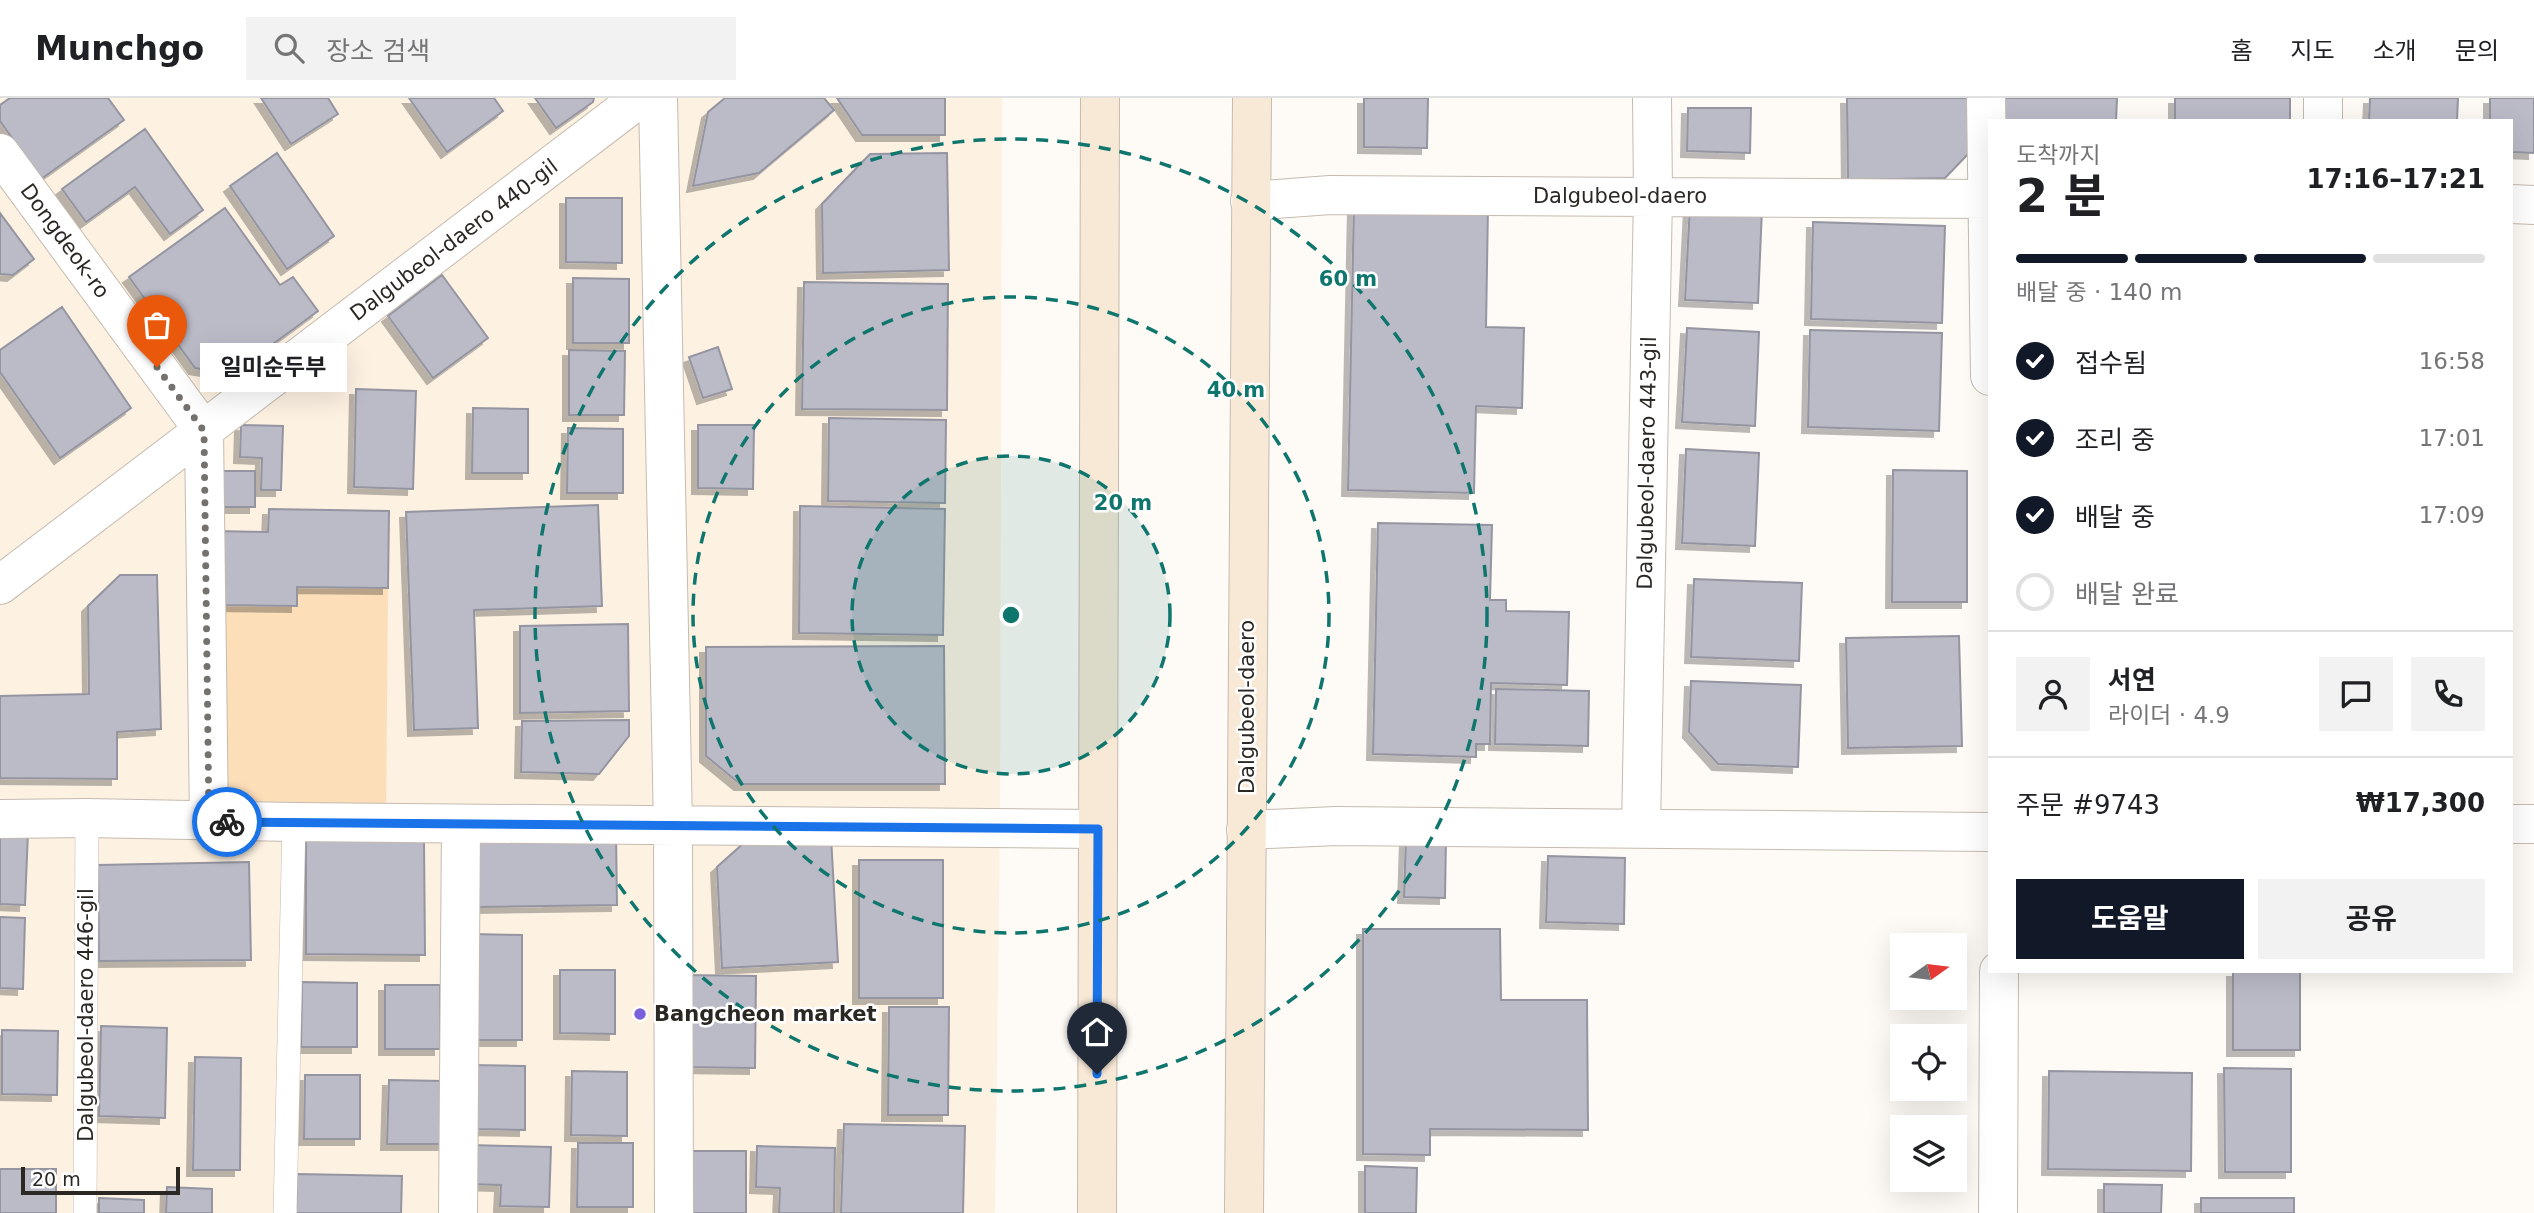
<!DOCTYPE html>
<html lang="ko">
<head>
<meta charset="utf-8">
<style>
  body { margin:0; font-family:"DejaVu Sans","Noto Sans KR",sans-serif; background:#f2f2f2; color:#202124; height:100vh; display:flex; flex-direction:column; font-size:26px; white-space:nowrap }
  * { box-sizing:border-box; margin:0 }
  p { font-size:23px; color:#757577 }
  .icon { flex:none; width:38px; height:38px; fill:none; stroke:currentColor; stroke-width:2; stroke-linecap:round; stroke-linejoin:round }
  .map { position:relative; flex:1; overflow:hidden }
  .panel { position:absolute; left:1988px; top:21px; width:525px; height:854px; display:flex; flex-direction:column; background:#fff; border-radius:0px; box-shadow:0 7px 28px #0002 }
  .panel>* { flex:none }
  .needle { width:46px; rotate:76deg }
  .fabs { position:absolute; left:1890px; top:835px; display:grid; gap:14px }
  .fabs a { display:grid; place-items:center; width:77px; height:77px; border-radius:0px; background:#fff; box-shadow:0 7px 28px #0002; font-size:35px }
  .scale { position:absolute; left:21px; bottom:18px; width:159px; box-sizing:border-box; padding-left:7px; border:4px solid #2b2723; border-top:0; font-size:19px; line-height:24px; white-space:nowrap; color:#2b2723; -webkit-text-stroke:5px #fff; paint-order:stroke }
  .pin { position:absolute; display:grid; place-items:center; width:60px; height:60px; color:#fff; margin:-72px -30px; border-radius:50% 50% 50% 0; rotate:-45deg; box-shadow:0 0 7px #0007 }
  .pin .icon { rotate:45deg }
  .courier { position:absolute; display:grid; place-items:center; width:70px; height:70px; margin:-35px; border:5px solid #1a73e8; border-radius:50%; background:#fff; color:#222; box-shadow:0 2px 9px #0007 }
  .bubble { position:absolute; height:49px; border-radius:0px; background:#fff; box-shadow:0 7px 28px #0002; font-size:23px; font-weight:700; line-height:49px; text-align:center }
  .overview em { font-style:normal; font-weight:700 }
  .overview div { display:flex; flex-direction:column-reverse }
  .overview { display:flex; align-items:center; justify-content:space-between; height:119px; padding:0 28px }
  h1 { font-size:46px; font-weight:700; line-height:52px }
  .bar { display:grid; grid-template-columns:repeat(4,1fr); gap:10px 7px; align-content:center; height:84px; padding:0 28px }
  .bar i { height:9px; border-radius:5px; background:#e0e0e0 }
  .bar .active { background:#111827 }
  .bar p { grid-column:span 4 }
  .line { display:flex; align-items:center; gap:18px; padding:0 28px; border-top:2px solid #e0e0e0 }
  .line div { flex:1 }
  .round { display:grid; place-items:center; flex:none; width:74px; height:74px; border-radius:0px; background:#f2f2f2 }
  ol { padding:0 28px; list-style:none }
  li { display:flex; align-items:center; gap:21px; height:77px }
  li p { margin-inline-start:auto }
  li .icon { padding:7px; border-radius:50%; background:#111827; color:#fff; stroke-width:4 }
  li:last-child { color:#757577 }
  li i { width:38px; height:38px; border:4px solid #e0e0e0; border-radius:50% }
  .action { display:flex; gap:14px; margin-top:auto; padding:14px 28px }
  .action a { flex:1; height:80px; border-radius:0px; background:#111827; color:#fff; font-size:28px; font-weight:700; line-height:80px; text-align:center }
  .action a+a { background:#f2f2f2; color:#202124 }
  header { display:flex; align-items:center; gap:42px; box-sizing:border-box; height:98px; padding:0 35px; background:#fff; border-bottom:2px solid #e0e0e0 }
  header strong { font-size:33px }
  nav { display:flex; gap:38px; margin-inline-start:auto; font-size:24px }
  .search { width:490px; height:63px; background:#f2f2f2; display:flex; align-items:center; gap:18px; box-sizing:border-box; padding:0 24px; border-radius:0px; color:#757577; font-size:26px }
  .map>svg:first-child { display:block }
  .built { fill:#fdf1e2 }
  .green { fill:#fcdeb9 }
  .building { fill:#bbbbc8; stroke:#9595a2; stroke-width:2; filter:url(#shadow) }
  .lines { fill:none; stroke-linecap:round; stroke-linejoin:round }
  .service-casing { stroke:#c5bbb0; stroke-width:24 }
  .minor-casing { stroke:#c5bbb0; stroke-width:40 }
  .secondary-casing { stroke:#c5bbb0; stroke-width:40 }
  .service { stroke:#fff; stroke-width:23 }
  .minor { stroke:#fff; stroke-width:38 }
  .secondary { stroke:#f8e9d7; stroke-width:38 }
  .done { stroke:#75716d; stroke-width:7; stroke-dasharray:0 12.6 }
  .route { stroke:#1a73e8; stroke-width:9 }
  .ring { fill:none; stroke:#0f766e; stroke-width:3.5; stroke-dasharray:12 9 }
  .poi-dot { fill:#7961dc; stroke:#fff; stroke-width:2.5 }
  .labels { text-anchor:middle; stroke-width:5; stroke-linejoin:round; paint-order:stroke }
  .street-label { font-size:21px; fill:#2b2723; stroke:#fff }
  .poi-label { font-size:21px; font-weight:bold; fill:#2b2723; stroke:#fff; text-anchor:start }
  .centre { fill:#0f766e; stroke:#fff; stroke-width:3.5 }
  .ring-label { font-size:21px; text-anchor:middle; font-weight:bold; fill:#0f766e; stroke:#fff; stroke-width:5; stroke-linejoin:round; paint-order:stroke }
</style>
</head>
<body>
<header>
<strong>Munchgo</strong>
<div class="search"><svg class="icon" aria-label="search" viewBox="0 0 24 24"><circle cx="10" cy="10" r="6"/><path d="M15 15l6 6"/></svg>장소 검색</div>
<nav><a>홈</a><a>지도</a><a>소개</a><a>문의</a></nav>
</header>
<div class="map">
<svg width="2534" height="1115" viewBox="0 0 2534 1115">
  <defs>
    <filter id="shadow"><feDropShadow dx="-6" dy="6" stdDeviation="0" flood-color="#0004"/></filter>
  </defs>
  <rect width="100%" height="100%" fill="#fefaf6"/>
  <!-- built -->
  <path class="built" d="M0,0H1002L1000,730L995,1115H0Z"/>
  <!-- green -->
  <path class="green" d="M297,489L388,490L386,725L209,723L207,507L296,508Z"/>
  <!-- building -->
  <path class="building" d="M10,0H108L124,22L41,81L0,23V7Z
    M261,0H328L338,16L291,46Z
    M409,0H494L503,13L447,54Z
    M535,0H594L593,4L556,30Z
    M725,0H824L834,12L759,75L693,88L708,14Z
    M837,0H945V37H862Z
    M1364,0H1428L1427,50L1364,49Z
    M1847,0H1968L1969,55L1945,80L1848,82Z
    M2002,0H2117L2116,23H2002Z
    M2175,0H2290V23H2175Z
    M2370,0H2458L2457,23H2369Z
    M2490,0H2534V55L2511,54V23H2490Z
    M1688,10H1751L1750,55L1687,53Z
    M145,31L203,112L170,136L135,89L86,124L62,91Z
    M277,55L334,138L287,171L230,88Z
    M947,55L949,172L823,175L822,106L870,56Z
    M566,100H622V165L566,164Z
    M1354,106L1488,109L1486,229L1524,230L1522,310L1476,308L1474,395L1348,392Z
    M1690,107L1762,111L1758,205L1685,202Z
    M225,110L280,187L293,179L318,213L232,276L195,270L129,179Z
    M0,115L34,161L13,177L0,176Z
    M1813,124L1945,128L1942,225L1811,221Z
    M442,177L488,240L433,280L388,218Z
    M573,180L629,181V245H573Z
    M804,184L948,186L947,312L802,311Z
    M62,209L131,310L60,360L0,274V252Z
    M1687,230L1759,234L1755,328L1682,324Z
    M1810,232L1942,235L1939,333L1808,329Z
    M718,249L732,291L703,300L689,259Z
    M569,252L625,253L624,317H569Z
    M356,291L416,293L413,391L354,389Z
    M473,310L528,311V375H472Z
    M829,320L946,322L945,405L828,403Z
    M241,327L283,328L281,392H261L262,360L240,359Z
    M698,327H754L753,391L698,390Z
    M568,330L623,331V395H567Z
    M1686,351L1759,355L1755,448L1682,445Z
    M1893,372L1967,373V504H1892Z
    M217,373H255V409H217Z
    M598,407L602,508L474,512L478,630L414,632L406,414Z
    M800,408L945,411L943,537L799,535Z
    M269,411L389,413L388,490L297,489V508L216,507V433L268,434Z
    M1378,425L1492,427L1490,502H1506V513L1569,514L1567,587L1491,585L1490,646H1476V659L1373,656Z
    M120,477H157L161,631L117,634V681L0,680V598L89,596L88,508Z
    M1694,481L1802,485L1799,563L1691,559Z
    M628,526L629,613L520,615V528Z
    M1959,538L1962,648L1848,650L1846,540Z
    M944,548L945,686H740L706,658V549Z
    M1691,583L1801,587L1798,669L1718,666L1689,634Z
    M1496,591L1589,593L1588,648L1495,646Z
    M629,622V638L599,676L521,674L522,623Z
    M0,733L28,734L25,807L0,806Z
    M616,735L617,807L479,809L477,737Z
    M831,738L838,864L722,870L717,769L746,743Z
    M1406,739L1446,740L1445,800L1404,799Z
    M306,741H424L425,857L306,856Z
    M1548,758L1625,760L1624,826L1546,824Z
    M859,762H943V900H859Z
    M249,764L251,862L99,863L98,767Z
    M0,819L25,820L23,891L0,890Z
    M1363,831H1500L1501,902H1587L1588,1032L1430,1031V1057L1363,1056Z
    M472,836L522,837V942H471Z
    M560,872H615V936L560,935Z
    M2233,873H2300V952H2233Z
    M684,877L756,878L755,970L683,969Z
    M302,884L357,885V949H301Z
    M385,887H440V951H385Z
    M889,909H949L948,1017H888Z
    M101,928L167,930L165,1020L99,1018Z
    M2,932L58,933L57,997L2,996Z
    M195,959L241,960L240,1072H193Z
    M469,967L525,968V1032L469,1031Z
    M2224,970L2291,971V1074H2225Z
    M572,973L627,974V1038L571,1037Z
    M2049,973L2192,975L2191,1073L2048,1071Z
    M305,977H360V1041H304Z
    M389,982L444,983V1046H387Z
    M844,1026L965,1028L963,1115H841Z
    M578,1045H633V1109H577Z
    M469,1047L551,1049L549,1109L500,1108L501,1087L468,1086Z
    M757,1048L835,1050L834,1115H779L780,1090L756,1089Z
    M690,1053H746V1115H690Z
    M1365,1068L1417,1070L1416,1115H1365Z
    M0,1071H56V1115H0Z
    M297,1076L402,1078L401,1115H296Z
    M2104,1086L2162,1087L2161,1115H2104Z
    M167,1089L212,1091V1115H166Z
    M99,1100L144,1102V1115H99Z
    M2201,1100H2294V1115H2201Z"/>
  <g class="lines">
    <!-- service casing -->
    <g class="service-casing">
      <path id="service" d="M85,1115L87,720
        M285,1115L294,724"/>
    </g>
    <!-- minor casing -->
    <g class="minor-casing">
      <path id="minor" d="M658,0L673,727L674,1115
        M1986,0L1990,278
        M2323,0V23
        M0,55L204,333L209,723
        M1250,103L1330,97L1990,101
        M2511,106L2534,107
        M0,487L640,0
        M0,721L87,720L294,724L1098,731
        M2511,726H2534
        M1641,730L1653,97L1652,0
        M1246,732L1336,728L1990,734
        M458,1115L461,726
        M1998,1115L1999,873"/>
    </g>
    <!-- secondary casing -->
    <g class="secondary-casing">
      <path id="secondary" d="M1097,1115L1100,0
        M1244,1115L1252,0"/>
    </g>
    <!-- service -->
    <use href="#service" class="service"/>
    <!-- minor -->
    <use href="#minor" class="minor"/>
    <!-- secondary -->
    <use href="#secondary" class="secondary"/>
  </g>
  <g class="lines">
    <!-- done -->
    <path class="done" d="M157,269L204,333L209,723L227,724"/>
    <!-- route -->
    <path class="route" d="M227,724L1098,731L1097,976"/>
  </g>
  <!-- distance rings -->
  <circle cx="1011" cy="517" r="159" fill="#0f766e" fill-opacity=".12"/>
  <g class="ring">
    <circle cx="1011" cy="517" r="159"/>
    <circle cx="1011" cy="517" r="318"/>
    <circle cx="1011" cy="517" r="476"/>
  </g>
  <!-- markers -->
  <circle class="poi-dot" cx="640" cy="916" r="7"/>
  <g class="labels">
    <!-- street labels -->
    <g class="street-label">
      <text x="1620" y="105">Dalgubeol-daero</text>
      <text transform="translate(454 142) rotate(-37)" y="7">Dalgubeol-daero 440-gil</text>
      <text transform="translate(65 143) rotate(54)" y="7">Dongdeok-ro</text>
      <text transform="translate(1647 365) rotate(-89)" y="7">Dalgubeol-daero 443-gil</text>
      <text transform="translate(1247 609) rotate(-90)" y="7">Dalgubeol-daero</text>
      <text transform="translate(86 917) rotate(-90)" y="7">Dalgubeol-daero 446-gil</text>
    </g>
    <!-- poi labels -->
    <g class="poi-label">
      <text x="654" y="923">Bangcheon market</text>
    </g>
  </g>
  <circle cx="1011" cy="517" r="10" class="centre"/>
  <g class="ring-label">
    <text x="1348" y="188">60 m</text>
    <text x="1236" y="299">40 m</text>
    <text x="1123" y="412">20 m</text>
  </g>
</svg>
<div class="fabs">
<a><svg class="needle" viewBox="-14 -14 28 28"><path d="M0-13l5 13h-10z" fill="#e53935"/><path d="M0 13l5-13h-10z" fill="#757577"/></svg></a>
<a><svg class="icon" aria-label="locate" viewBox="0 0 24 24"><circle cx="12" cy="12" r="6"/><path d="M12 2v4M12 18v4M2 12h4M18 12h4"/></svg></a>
<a><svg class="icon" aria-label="layers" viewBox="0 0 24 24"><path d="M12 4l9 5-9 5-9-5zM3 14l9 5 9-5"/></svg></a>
</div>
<div class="scale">20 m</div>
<div class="pin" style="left:157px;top:269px;background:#ea580c"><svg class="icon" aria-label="bag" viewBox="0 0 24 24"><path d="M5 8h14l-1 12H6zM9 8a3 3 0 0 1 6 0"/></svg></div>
<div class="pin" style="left:1097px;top:976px;background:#1f2937"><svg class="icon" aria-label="home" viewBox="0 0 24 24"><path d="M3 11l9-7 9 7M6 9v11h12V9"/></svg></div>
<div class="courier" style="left:227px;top:724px"><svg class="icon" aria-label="bike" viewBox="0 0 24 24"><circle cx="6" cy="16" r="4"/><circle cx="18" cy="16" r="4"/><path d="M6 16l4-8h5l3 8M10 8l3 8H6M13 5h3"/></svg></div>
<div class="bubble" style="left:200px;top:245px;width:147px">일미순두부</div>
<section class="panel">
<div class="overview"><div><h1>2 분</h1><p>도착까지</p></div><em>17:16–17:21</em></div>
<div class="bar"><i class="active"></i><i class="active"></i><i class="active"></i><i></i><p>배달 중 · 140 m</p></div>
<ol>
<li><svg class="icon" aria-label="check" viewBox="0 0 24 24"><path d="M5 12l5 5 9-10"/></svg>접수됨<p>16:58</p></li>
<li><svg class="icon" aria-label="check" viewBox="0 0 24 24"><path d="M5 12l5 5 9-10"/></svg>조리 중<p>17:01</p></li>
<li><svg class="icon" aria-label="check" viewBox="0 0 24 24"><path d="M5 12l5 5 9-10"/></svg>배달 중<p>17:09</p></li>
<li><i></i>배달 완료</li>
</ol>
<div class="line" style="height:126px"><a class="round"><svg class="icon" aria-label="person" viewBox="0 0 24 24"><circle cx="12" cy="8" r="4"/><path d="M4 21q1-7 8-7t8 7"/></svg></a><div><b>서연</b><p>라이더 · 4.9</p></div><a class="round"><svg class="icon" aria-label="chat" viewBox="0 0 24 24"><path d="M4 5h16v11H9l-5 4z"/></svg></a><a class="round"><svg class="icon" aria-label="phone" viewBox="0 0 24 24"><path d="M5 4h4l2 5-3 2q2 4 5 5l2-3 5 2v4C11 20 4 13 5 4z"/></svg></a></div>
<div class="line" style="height:91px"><div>주문 #9743</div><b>₩17,300</b></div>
<div class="action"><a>도움말</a><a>공유</a></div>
</section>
</div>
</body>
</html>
